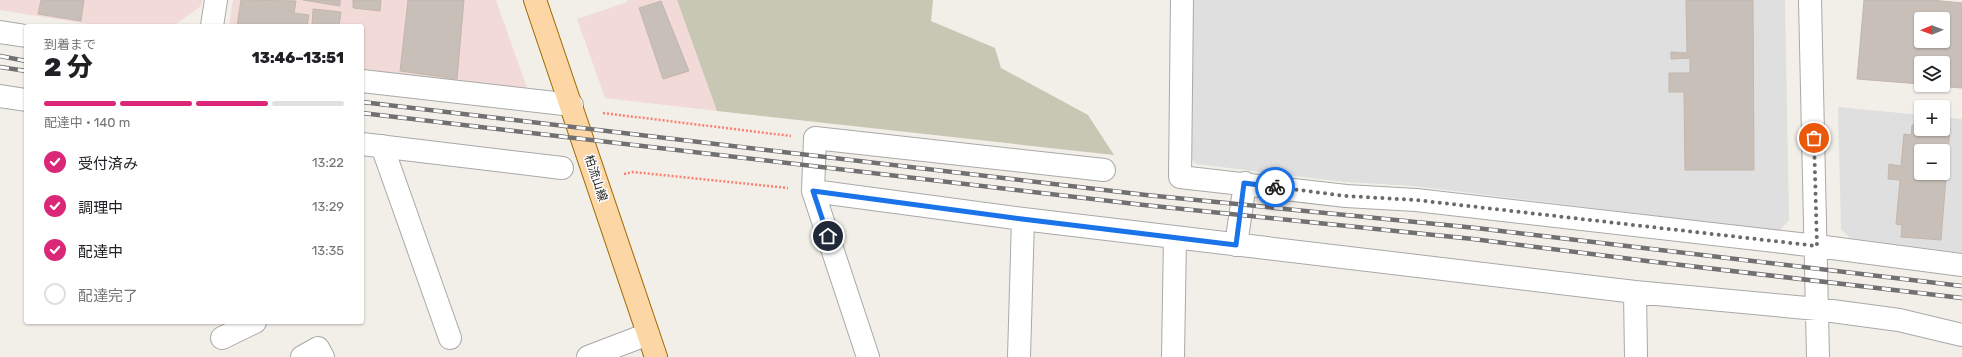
<!DOCTYPE html>
<html lang="ja">
<head>
<meta charset="utf-8">
<style>
  body { margin:0; font-family:Rubik,"Noto Sans JP",sans-serif; background:#f2f2f2; color:#202124; height:100vh; display:flex; flex-direction:column; font-size:15px; white-space:nowrap }
  * { box-sizing:border-box; margin:0 }
  p { font-size:13px; color:#757577 }
  .icon { flex:none; width:22px; height:22px; fill:none; stroke:currentColor; stroke-width:2; stroke-linecap:round; stroke-linejoin:round }
  .map { position:relative; flex:1; overflow:hidden }
  .details { position:absolute; left:24px; top:24px; width:340px; height:300px; display:flex; flex-direction:column; background:#fff; border-radius:4px; box-shadow:0 1px 3px #0004 }
  .details>* { flex:none }
  .needle { width:26px; rotate:269deg }
  .fabs { position:absolute; left:1914px; top:12px; display:grid; gap:8px }
  .fabs a { display:grid; place-items:center; width:36px; height:36px; border-radius:4px; background:#fff; box-shadow:0 1px 3px #0004; font-size:20px }
  .pin { position:absolute; display:grid; place-items:center; width:34px; height:34px; color:#fff; margin:-17px; border:2px solid #fff; border-radius:50%; box-shadow:0 1px 4px #0007 }
  .courier { position:absolute; display:grid; place-items:center; width:40px; height:40px; margin:-20px; border:3px solid #1a73e8; border-radius:50%; background:#fff; color:#222; box-shadow:0 1px 5px #0007 }
  .summary em { font-style:normal; font-weight:800 }
  .summary div { display:flex; flex-direction:column-reverse }
  .summary { display:flex; align-items:center; justify-content:space-between; height:68px; padding:0 20px }
  h1 { font-size:26px; font-weight:800; line-height:30px }
  .bar { display:grid; grid-template-columns:repeat(4,1fr); gap:6px 4px; align-content:center; height:48px; padding:0 20px }
  .bar i { height:5px; border-radius:3px; background:#e0e0e0 }
  .bar .on { background:#db2777 }
  .bar p { grid-column:span 4 }
  ol { padding:0 20px; list-style:none }
  li { display:flex; align-items:center; gap:12px; height:44px }
  li p { margin-inline-start:auto }
  li .icon { padding:4px; border-radius:50%; background:#db2777; color:#fff; stroke-width:4 }
  li:last-child { color:#757577 }
  li i { width:22px; height:22px; border:2px solid #e0e0e0; border-radius:50% }
  .map>svg:first-child { display:block }
  .residential { fill:#e0dfdf; fill-rule:evenodd }
  .commercial { fill:#f2dad9 }
  .construction { fill:#c7c7b4 }
  .building { fill:#c7bfb8; stroke:#c4b6ab; fill-rule:evenodd }
  .lines { fill:none; stroke-linecap:round; stroke-linejoin:round }
  .minor-casing { stroke:#a9a9a9; stroke-width:24 }
  .major-casing { stroke:#a06b00; stroke-width:24 }
  .path { stroke:#fa8072; stroke-width:2.5; stroke-dasharray:2 2; stroke-linecap:butt }
  .minor { stroke:#fff; stroke-width:22 }
  .major { stroke:#fcd6a4; stroke-width:22 }
  .rail-casing { stroke:#707070; stroke-width:4.5 }
  .rail { stroke:#fff; stroke-width:3; stroke-dasharray:9; stroke-linecap:butt }
  .done { stroke:#6b6a68; stroke-width:4; stroke-dasharray:0 7.2 }
  .route { stroke:#1a73e8; stroke-width:5 }
  .labels { text-anchor:middle; stroke-width:3; stroke-linejoin:round; paint-order:stroke }
  .street-label { font-size:12px; fill:#222; stroke:#fff }
</style>
</head>
<body>
<div class="map">
<svg width="1962" height="357" viewBox="0 0 1962 357">
  <rect width="100%" height="100%" fill="#f2efe9"/>
  <!-- residential -->
  <path class="residential" d="M1193,0H1785L1789,220L1779,231L1414,186L1345,182L1196,164L1188,155Z
    M1838,107L1921,115V129H1943V117L1962,119V253L1850,238L1841,229ZM1921,151H1943V173H1921Z"/>
  <!-- commercial -->
  <path class="commercial" d="M0,0H202L201,6L173,26H100L0,10Z
    M233,0H496L527,88L362,70V26H229Z
    M627,0H677L717,111L605,98L577,19L627,2Z"/>
  <!-- construction -->
  <path class="construction" d="M677,0H933L931,21L995,48L1001,68L1088,115L1114,155L717,111Z"/>
  <!-- building -->
  <path class="building" d="M41,0H84L81,21L38,14Z
    M241,0L296,1L294,13L309,15L307,26H237Z
    M303,0H340V6Z
    M353,0H381L380,11L353,8Z
    M408,0H464L457,79L400,71Z
    M1686,0H1753L1754,170H1685L1684,92H1669V73H1690V58L1671,59V52L1687,53Z
    M1864,0H1931L1962,3V88L1927,85H1943V63H1921V84L1857,79ZM1921,19H1943V41H1921Z
    M661,1L689,71L663,79L639,8Z
    M313,9L341,12L339,26H312Z
    M1912,125L1921,126V129L1950,128L1941,240L1901,237L1902,225L1896,224L1900,180L1888,179L1889,164L1901,166L1904,134L1911,135ZM1921,151H1943V173H1921Z"/>
  <g class="lines">
    <!-- minor casing -->
    <g class="minor-casing">
      <path id="minor" d="M1182,0L1180,177L1346,196L1416,200L1817,246L1962,265
        M1810,0L1818,357
        M212,26L216,0
        M0,32L26,36
        M362,81L572,105
        M0,96L26,100
        M362,144L562,168
        M382,146L450,338
        M813,191L1023,219L1635,292L1817,309L1899,320L1962,335
        M1236,245L1245,183
        M1635,292L1636,357
        M222,338L255,322
        M302,357L318,348L323,357
        M588,357L648,334
        M868,357L813,191L815,138L1104,170
        M1019,357L1023,219
        M1173,357L1175,237"/>
    </g>
    <!-- major casing -->
    <g class="major-casing">
      <path id="major" d="M535,0L656,357"/>
    </g>
    <!-- path -->
    <path class="path" d="M603,113L791,136
      M624,174L633,172L788,188"/>
    <!-- minor -->
    <use href="#minor" class="minor"/>
    <!-- major -->
    <use href="#major" class="major"/>
    <!-- rail casing -->
    <g class="rail-casing">
      <path id="rail" d="M0,56L26,61
        M0,67L26,71
        M362,102L1146,195L1476,228L1962,286
        M362,113L1144,205L1473,239L1647,261L1962,298"/>
    </g>
    <!-- rail -->
    <use href="#rail" class="rail"/>
  </g>
  <g class="lines">
    <!-- done -->
    <path class="done" d="M1275,187L1346,196L1416,200L1817,246L1814,138"/>
    <!-- route -->
    <path class="route" d="M828,236L813,191L1022,219L1236,245L1244,183L1275,187"/>
  </g>
  <g class="labels">
    <!-- street labels -->
    <g class="street-label">
      <text transform="translate(596 178) rotate(72)" y="4">柏流山線</text>
    </g>
  </g>
</svg>
<div class="fabs">
<a><svg class="needle" viewBox="-14 -14 28 28"><path d="M0-13l5 13h-10z" fill="#e53935"/><path d="M0 13l5-13h-10z" fill="#757577"/></svg></a>
<a><svg class="icon" aria-label="layers" viewBox="0 0 24 24"><path d="M12 4l9 5-9 5-9-5zM3 14l9 5 9-5"/></svg></a>
<a>+</a>
<a>−</a>
</div>
<div class="pin" style="left:1814px;top:138px;background:#ea580c"><svg class="icon" aria-label="bag" viewBox="0 0 24 24"><path d="M5 8h14l-1 12H6zM9 8a3 3 0 0 1 6 0"/></svg></div>
<div class="pin" style="left:828px;top:236px;background:#1f2937"><svg class="icon" aria-label="home" viewBox="0 0 24 24"><path d="M3 11l9-7 9 7M6 9v11h12V9"/></svg></div>
<div class="courier" style="left:1275px;top:187px"><svg class="icon" aria-label="bike" viewBox="0 0 24 24"><circle cx="6" cy="16" r="4"/><circle cx="18" cy="16" r="4"/><path d="M6 16l4-8h5l3 8M10 8l3 8H6M13 5h3"/></svg></div>
<section class="details">
<div class="summary"><div><h1>2 分</h1><p>到着まで</p></div><em>13:46–13:51</em></div>
<div class="bar"><i class="on"></i><i class="on"></i><i class="on"></i><i></i><p>配達中 · 140 m</p></div>
<ol>
<li><svg class="icon" aria-label="check" viewBox="0 0 24 24"><path d="M5 12l5 5 9-10"/></svg>受付済み<p>13:22</p></li>
<li><svg class="icon" aria-label="check" viewBox="0 0 24 24"><path d="M5 12l5 5 9-10"/></svg>調理中<p>13:29</p></li>
<li><svg class="icon" aria-label="check" viewBox="0 0 24 24"><path d="M5 12l5 5 9-10"/></svg>配達中<p>13:35</p></li>
<li><i></i>配達完了</li>
</ol>
</section>
</div>
</body>
</html>
